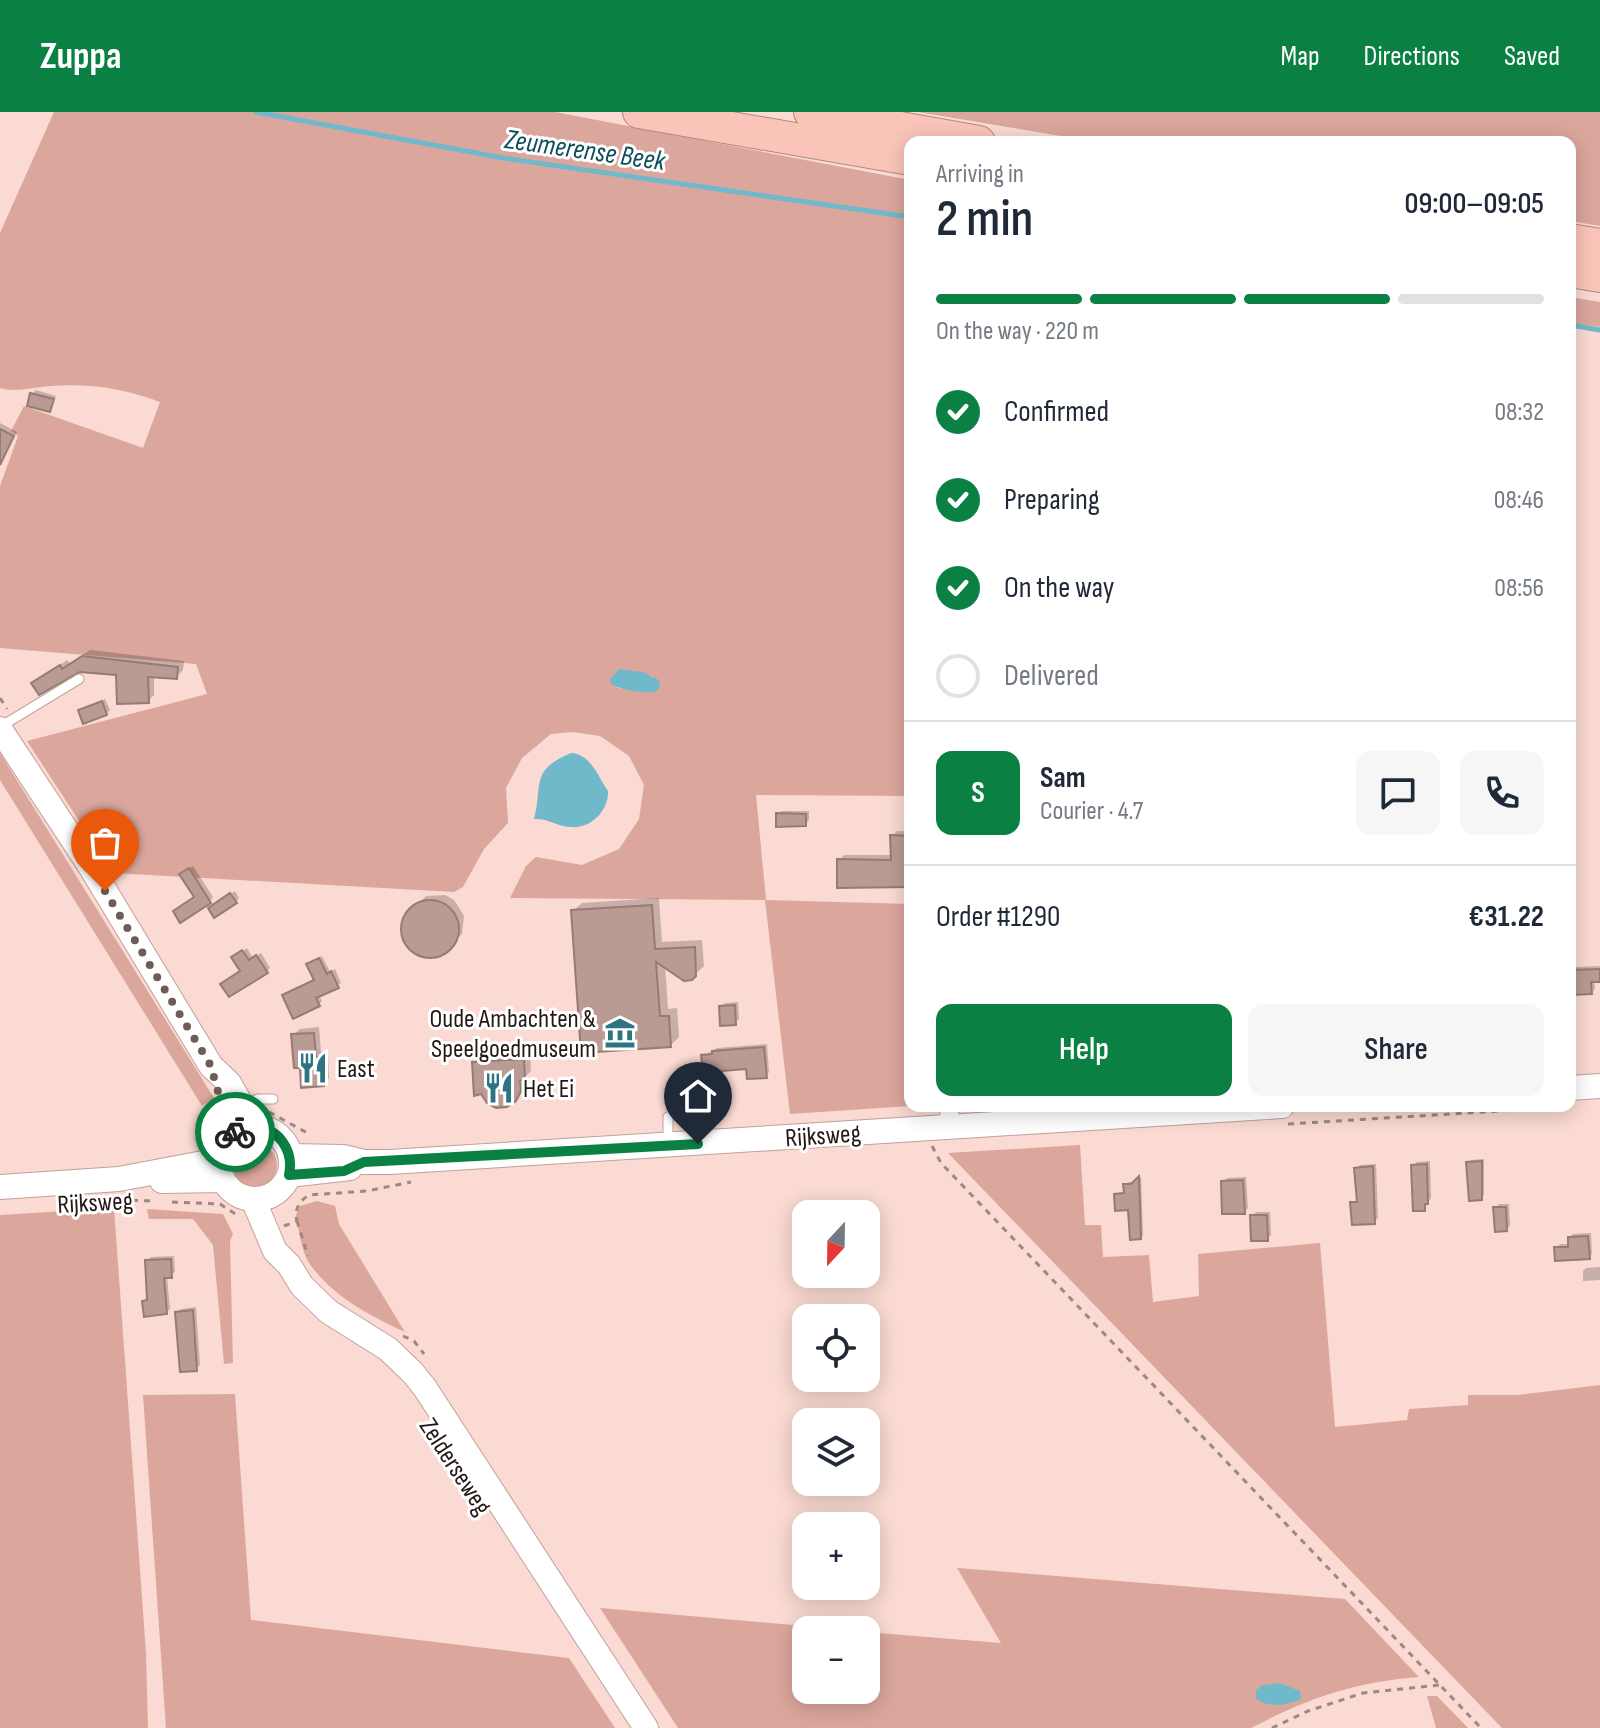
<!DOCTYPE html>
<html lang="en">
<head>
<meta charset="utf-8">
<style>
  body { margin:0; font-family:"Sofia Sans Condensed",sans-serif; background:#f6f6f7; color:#1f2937; height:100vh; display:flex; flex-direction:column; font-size:30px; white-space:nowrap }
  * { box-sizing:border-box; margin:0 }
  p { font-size:26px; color:#747a83 }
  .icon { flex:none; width:44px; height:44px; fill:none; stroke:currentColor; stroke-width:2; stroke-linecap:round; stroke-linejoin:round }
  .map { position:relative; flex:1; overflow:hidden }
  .details { position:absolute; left:904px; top:24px; width:672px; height:976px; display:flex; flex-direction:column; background:#fff; border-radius:16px; box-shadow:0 4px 20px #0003 }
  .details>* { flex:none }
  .needle { width:52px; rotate:202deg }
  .fabs { position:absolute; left:792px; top:1088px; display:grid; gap:16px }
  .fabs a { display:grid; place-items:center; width:88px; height:88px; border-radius:16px; background:#fff; box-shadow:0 4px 20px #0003; font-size:40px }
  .pin { position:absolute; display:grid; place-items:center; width:68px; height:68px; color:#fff; margin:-82px -34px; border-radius:50% 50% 50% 0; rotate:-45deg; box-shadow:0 0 8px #0007 }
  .pin .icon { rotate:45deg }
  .courier { position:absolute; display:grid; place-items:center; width:80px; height:80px; margin:-40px; border:6px solid #0b8043; border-radius:50%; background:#fff; color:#222; box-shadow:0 2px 10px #0007 }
  .head em { font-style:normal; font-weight:600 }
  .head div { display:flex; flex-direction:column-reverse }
  .head { display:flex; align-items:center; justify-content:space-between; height:136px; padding:0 32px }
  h1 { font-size:52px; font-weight:600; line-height:60px }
  .bar { display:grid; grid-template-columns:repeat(4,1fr); gap:12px 8px; align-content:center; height:96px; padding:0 32px }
  .bar i { height:10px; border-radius:6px; background:#e0e1e3 }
  .bar .current { background:#0b8043 }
  .bar p { grid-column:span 4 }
  .line { display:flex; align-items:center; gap:20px; padding:0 32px; border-top:2px solid #e0e1e3 }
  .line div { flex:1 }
  .round { display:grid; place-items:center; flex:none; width:84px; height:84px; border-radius:16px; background:#f6f6f7 }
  ol { padding:0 32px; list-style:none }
  li { display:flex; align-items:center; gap:24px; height:88px }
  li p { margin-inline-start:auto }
  li .icon { padding:8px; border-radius:50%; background:#0b8043; color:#fff; stroke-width:4 }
  li:last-child { color:#747a83 }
  li i { width:44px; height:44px; border:4px solid #e0e1e3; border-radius:50% }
  .button { display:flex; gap:16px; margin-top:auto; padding:16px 32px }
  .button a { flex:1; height:92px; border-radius:16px; background:#0b8043; color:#fff; font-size:32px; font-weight:600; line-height:92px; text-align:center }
  .button a+a { background:#f6f6f7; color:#1f2937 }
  header { display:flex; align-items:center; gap:48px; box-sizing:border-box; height:112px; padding:0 40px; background:#0b8043; color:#fff }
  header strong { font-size:38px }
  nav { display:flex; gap:44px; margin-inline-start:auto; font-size:28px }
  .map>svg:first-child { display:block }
  .green { fill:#dba79c; fill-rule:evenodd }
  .water { fill:#70b9ca }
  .shadow { fill:#0003 }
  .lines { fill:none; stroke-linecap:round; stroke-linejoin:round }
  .stream { stroke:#70b9ca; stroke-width:5 }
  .building { fill:#b99b94; stroke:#977a73; stroke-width:2 }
  .service-casing { stroke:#c0a19a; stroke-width:11 }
  .minor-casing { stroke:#c0a19a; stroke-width:20 }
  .secondary-casing { stroke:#c0a19a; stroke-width:26 }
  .motorway-casing { stroke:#af887f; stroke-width:34 }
  .path { stroke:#9f8882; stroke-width:3; stroke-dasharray:6 6; stroke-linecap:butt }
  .service { stroke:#fff; stroke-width:9 }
  .minor { stroke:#fff; stroke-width:18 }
  .secondary { stroke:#fff; stroke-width:24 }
  .motorway { stroke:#fac5b8; stroke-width:32 }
  .done { stroke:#6f5c58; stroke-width:8; stroke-dasharray:0 14.4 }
  .route { stroke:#0b8043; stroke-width:10 }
  .labels { text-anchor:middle; stroke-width:6; stroke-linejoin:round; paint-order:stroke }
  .poi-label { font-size:26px; fill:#241816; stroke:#fff; text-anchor:start }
  .street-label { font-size:26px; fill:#241816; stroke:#fff }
  .water-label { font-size:28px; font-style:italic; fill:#0d4e5b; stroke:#fff }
</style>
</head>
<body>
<header>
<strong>Zuppa</strong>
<nav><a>Map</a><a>Directions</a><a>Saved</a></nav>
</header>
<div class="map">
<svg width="1600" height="1616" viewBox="0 0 1600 1616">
  <rect width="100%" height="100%" fill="#fadad2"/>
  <!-- green -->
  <path class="green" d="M54,0H555L910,68V684L756,683L766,788L910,792V994L790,1002L765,788L510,786L526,754L536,745L582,753L619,737L639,707L644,673L629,644L600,624L573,620L551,622L522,646L506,676L508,711L484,737L463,775L454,780L113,761L27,629L207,582L196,552L0,536V374L18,324L11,319L24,294L143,336L160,290C124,276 88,271 50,274C33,275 16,281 0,276V121ZM619,557L653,564L632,578L617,576Z
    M918,0H1600V114L1570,109V30H1097Z
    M1570,185L1600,190V215L1570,211Z
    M0,641L214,986L202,994L0,668Z
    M233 1053a22 22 0 1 1 44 0a22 22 0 1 1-44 0Z
    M1080,1033L1085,1113H1101L1103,1145L1149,1143L1153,1190L1199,1184L1198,1142L1320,1131L1335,1315L1407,1308L1409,1297L1468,1293V1283H1517L1600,1273V1616H1502L948,1041Z
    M317,1089L335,1094L339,1112L405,1220C370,1204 332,1184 309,1151C301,1138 299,1118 296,1103L300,1094Z
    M114,1096L146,1541L148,1616H0V1103Z
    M147,1097L223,1102L233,1122L230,1129L233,1251L224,1252L213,1133L193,1107H149Z
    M235,1282L251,1508L569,1546L615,1616H166L143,1283Z
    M957,1456L1345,1487L1419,1565C1355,1570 1308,1586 1251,1616H678L600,1496L849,1518H806V1578H866V1520L1001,1531Z
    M1427,1584H1437L1468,1616H1436Z"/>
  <!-- water -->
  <path class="water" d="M619,557L643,560L659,568L660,575L655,580C642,581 623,579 611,572L610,567Z
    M571,641C591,642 598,665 608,679C609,698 591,717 571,715C558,715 548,706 534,707C543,675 529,658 571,641Z
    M1280,1571L1300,1579L1301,1587C1288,1593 1267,1597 1256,1586V1578L1263,1573Z"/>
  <!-- shadow -->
  <path class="shadow" d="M36,278L56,284L50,298L32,282Z
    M0,311L17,320L1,348L0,347Z
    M90,538L184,549L183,558L176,565L154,563V583L148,589L118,561L75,558L34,572L67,548L70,551Z
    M105,587L110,598L106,602L80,599Z
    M782,699H809V708L805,712L778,702Z
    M897,719H910V773L839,748L844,743H892V724Z
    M193,754L213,785L210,789L196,785L185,759Z
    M235,779L239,786L236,790L214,793Z
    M445,783L454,788L464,804L462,822L441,842L422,844L407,832L402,814L405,805L426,784Z
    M659,786L662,830L702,828L704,854L691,866L665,853L668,897L677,896L679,925L671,933L573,799L582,791Z
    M247,836L253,846L261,841L270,856L267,859L242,858L238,842Z
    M322,844L330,860L335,857L341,871L319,883L322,889L319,892L288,880L315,867L312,849Z
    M1600,854V868H1594L1595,877L1591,881L1572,859L1576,855Z
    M738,890L739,907L735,911L721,895L725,891Z
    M319,915L321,940H328L329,966L323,972L302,954L293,923L300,917Z
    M767,932L769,960L766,964L748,955L723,957V963L720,967L703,944L717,936Z
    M530,941L531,959L526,964V972L522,980L515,987L474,951L480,944Z
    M1484,1047V1083L1481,1086L1468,1051L1471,1048Z
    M1430,1049L1431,1086L1424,1097L1413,1053L1417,1050Z
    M1376,1052L1378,1106L1374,1110L1352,1091L1359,1087L1356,1056L1360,1053Z
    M1141,1065L1143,1123L1140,1126L1130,1096L1116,1083L1125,1080L1128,1070H1136Z
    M1246,1065L1248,1096L1244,1100L1224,1069L1227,1066Z
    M1499,1092H1509L1510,1114L1506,1117L1495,1096Z
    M1256,1100H1270L1271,1123L1267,1127L1252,1104Z
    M1591,1121L1592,1142L1589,1145L1556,1136L1560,1132H1570V1126L1573,1122Z
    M174,1144L175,1160L167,1164L170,1197L166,1200L144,1190L148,1186L147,1149L151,1145Z
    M1600,1155V1168L1583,1169V1159L1586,1156Z
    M196,1195L200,1253L196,1257L177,1200L181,1197Z"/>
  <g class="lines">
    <!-- stream -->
    <path class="stream" d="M256,0L503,46L910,105
      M1570,213L1600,218"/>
  </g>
  <!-- building -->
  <path class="building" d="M30,281L54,287L50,300L27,294Z
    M0,317L14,324L0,353Z
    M82,544L178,555L177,567L148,565L149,591L117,592L116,563L80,560L39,583L31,571L60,553L62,557Z
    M102,589L107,603L83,612L78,598Z
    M776,701L806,702V714L776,715Z
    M890,723L910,724V775L837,776V747L891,748Z
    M189,756L211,791L180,811L173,799L194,785L179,762Z
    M230,781L237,791L214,806L208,796Z
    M401 817a29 29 0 1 1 58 0a29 29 0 1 1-58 0Z
    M652,793L655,837L695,835L696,864L692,868L684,869L656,850L660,904H669L671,935L581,941L571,798Z
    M242,838L249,848L256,843L268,861L229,885L220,872L240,859L231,845Z
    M319,846L327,862L331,859L339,876L316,886L320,894L293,907L282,883L314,868L306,852Z
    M1600,857V870H1591L1592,882L1571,883L1570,858Z
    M735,893L736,913L720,914L719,894Z
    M314,921L316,945H322L324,974L301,976L300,956H294L291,922Z
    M764,935L767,966L747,967L746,957L722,959L720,960L721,968L704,970L701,943L712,942V939Z
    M524,947L525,967L520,969L521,979L516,989L507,995L496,996L487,991L481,982L474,984L472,950Z
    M1482,1049V1088L1469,1089L1466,1050Z
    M1427,1052L1428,1092H1425V1099H1413L1411,1053Z
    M1373,1054L1375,1112L1352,1113L1350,1090H1357L1354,1056Z
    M1139,1064L1141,1127L1130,1128L1128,1098L1115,1099L1114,1082L1124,1081L1123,1072H1131Z
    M1243,1068L1245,1102H1222L1221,1069Z
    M1493,1095H1506L1507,1119L1495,1120Z
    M1250,1103H1267L1268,1129H1251Z
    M1588,1124L1590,1147L1555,1149L1554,1135H1568V1125Z
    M171,1147L172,1166H164L167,1202L144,1205L142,1189L147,1188L145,1148Z
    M193,1198L197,1259L180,1260L175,1200Z"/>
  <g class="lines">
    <!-- service casing -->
    <g class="service-casing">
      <path id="service" d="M0,615L79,567
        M242,993L258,987H273
        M668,1005V1030"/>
    </g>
    <!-- minor casing -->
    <g class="minor-casing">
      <path id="minor" d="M949,994L950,1015"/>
    </g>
    <!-- secondary casing -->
    <g class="secondary-casing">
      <path id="secondary" d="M0,617L90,754L211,954L229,971L254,1015
        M1570,976L1600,974
        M219 1051a36 36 0 1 1 72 0a36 36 0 1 1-72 0Z
        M290,1044L343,1045L364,1050H390L1282,994
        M289,1063L350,1056
        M162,1069L223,1068
        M0,1075L119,1067L219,1048
        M253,1087L275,1139L289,1153L302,1174L329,1200L388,1237L413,1261L425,1276L646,1616"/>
    </g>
    <!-- motorway casing -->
    <g class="motorway-casing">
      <path id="motorway" d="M639,0L910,47
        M810,0L979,30
        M1570,128L1600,133
        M1570,159L1600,164"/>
    </g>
    <!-- path -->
    <path class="path" d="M0,586L7,597
      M269,1000L311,1023
      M1288,1012L1564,995
      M208,1030L216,1015L213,991L217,990
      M932,1034L941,1051L1481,1616
      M120,1088L156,1089
      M172,1090L220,1092L237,1103
      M297,1109L308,1144
      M284,1114L297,1109C294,1098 299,1089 309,1083L367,1079L411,1070
      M403,1224L414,1229L424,1242
      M1272,1616L1308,1599L1363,1581L1439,1573"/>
    <!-- service -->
    <use href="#service" class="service"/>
    <!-- minor -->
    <use href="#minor" class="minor"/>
    <!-- secondary -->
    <use href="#secondary" class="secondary"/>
    <!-- motorway -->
    <use href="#motorway" class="motorway"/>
  </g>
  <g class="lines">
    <!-- done -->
    <path class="done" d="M105,779L211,954L217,977L235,1020"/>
    <!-- route -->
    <path class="route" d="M235,1020C239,1020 246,1016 252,1016C279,1014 294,1039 289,1063L344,1059L364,1050L698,1032"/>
  </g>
  <!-- icons -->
  <defs>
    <g id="museum-bare" transform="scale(2.4)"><path d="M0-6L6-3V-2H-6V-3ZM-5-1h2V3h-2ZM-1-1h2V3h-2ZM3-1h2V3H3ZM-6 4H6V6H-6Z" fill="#2e7382" stroke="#fff" stroke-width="2.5" paint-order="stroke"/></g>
    <g id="restaurant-bare" transform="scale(2.4)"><path d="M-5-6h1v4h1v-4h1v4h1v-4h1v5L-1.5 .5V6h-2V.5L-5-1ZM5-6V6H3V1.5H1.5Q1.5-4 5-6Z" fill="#2e7382" stroke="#fff" stroke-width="2.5" paint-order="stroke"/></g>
  </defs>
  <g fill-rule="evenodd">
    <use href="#museum-bare" x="620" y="921"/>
    <use href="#restaurant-bare" x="313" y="956"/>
    <use href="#restaurant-bare" x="499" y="976"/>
  </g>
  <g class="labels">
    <!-- poi labels -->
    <g class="poi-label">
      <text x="596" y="915" text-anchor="end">Oude Ambachten &amp;<tspan x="596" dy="30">Speelgoedmuseum</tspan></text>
      <text x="337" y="965">East</text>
      <text x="523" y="985">Het Ei</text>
    </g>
    <!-- street labels -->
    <g class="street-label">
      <text transform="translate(823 1023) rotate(-4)" y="9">Rijksweg</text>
      <text transform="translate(95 1090) rotate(-3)" y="9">Rijksweg</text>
      <text transform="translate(456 1354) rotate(57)" y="9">Zelderseweg</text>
    </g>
    <!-- water labels -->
    <g class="water-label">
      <text transform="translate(585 37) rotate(8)" y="10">Zeumerense Beek</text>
    </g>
  </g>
</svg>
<div class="fabs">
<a><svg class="needle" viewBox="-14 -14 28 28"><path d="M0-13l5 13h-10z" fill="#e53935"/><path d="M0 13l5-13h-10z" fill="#747a83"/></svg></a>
<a><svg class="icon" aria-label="locate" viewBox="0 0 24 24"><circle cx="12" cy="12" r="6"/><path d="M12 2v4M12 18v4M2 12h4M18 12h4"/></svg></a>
<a><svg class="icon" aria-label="layers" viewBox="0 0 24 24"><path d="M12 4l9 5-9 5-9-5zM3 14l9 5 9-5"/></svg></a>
<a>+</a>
<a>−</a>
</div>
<div class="pin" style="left:105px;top:779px;background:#ea580c"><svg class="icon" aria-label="bag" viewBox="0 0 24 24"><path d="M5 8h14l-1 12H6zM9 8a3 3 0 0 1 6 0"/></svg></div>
<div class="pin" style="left:698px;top:1032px;background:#1f2937"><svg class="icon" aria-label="home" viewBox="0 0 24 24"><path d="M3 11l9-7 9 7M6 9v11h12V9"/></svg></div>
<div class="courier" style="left:235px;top:1020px"><svg class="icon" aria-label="bike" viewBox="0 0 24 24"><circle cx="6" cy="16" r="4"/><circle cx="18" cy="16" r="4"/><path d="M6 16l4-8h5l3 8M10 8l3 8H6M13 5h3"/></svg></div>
<section class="details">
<div class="head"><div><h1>2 min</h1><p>Arriving in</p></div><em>09:00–09:05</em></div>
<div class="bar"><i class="current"></i><i class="current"></i><i class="current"></i><i></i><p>On the way · 220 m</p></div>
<ol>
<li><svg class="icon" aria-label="check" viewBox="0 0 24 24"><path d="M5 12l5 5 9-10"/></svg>Confirmed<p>08:32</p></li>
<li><svg class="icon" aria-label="check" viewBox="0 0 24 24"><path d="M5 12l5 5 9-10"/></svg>Preparing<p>08:46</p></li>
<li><svg class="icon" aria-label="check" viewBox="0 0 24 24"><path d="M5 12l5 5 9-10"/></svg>On the way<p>08:56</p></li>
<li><i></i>Delivered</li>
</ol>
<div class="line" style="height:144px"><b class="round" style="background:#0b8043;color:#fff">S</b><div><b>Sam</b><p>Courier · 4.7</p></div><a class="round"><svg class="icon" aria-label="chat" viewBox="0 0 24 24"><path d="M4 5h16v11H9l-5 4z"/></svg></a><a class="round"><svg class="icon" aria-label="phone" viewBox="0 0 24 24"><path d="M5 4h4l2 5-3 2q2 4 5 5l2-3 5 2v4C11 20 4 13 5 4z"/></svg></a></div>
<div class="line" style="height:104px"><div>Order #1290</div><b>€31.22</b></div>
<div class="button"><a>Help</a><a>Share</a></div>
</section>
</div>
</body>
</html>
